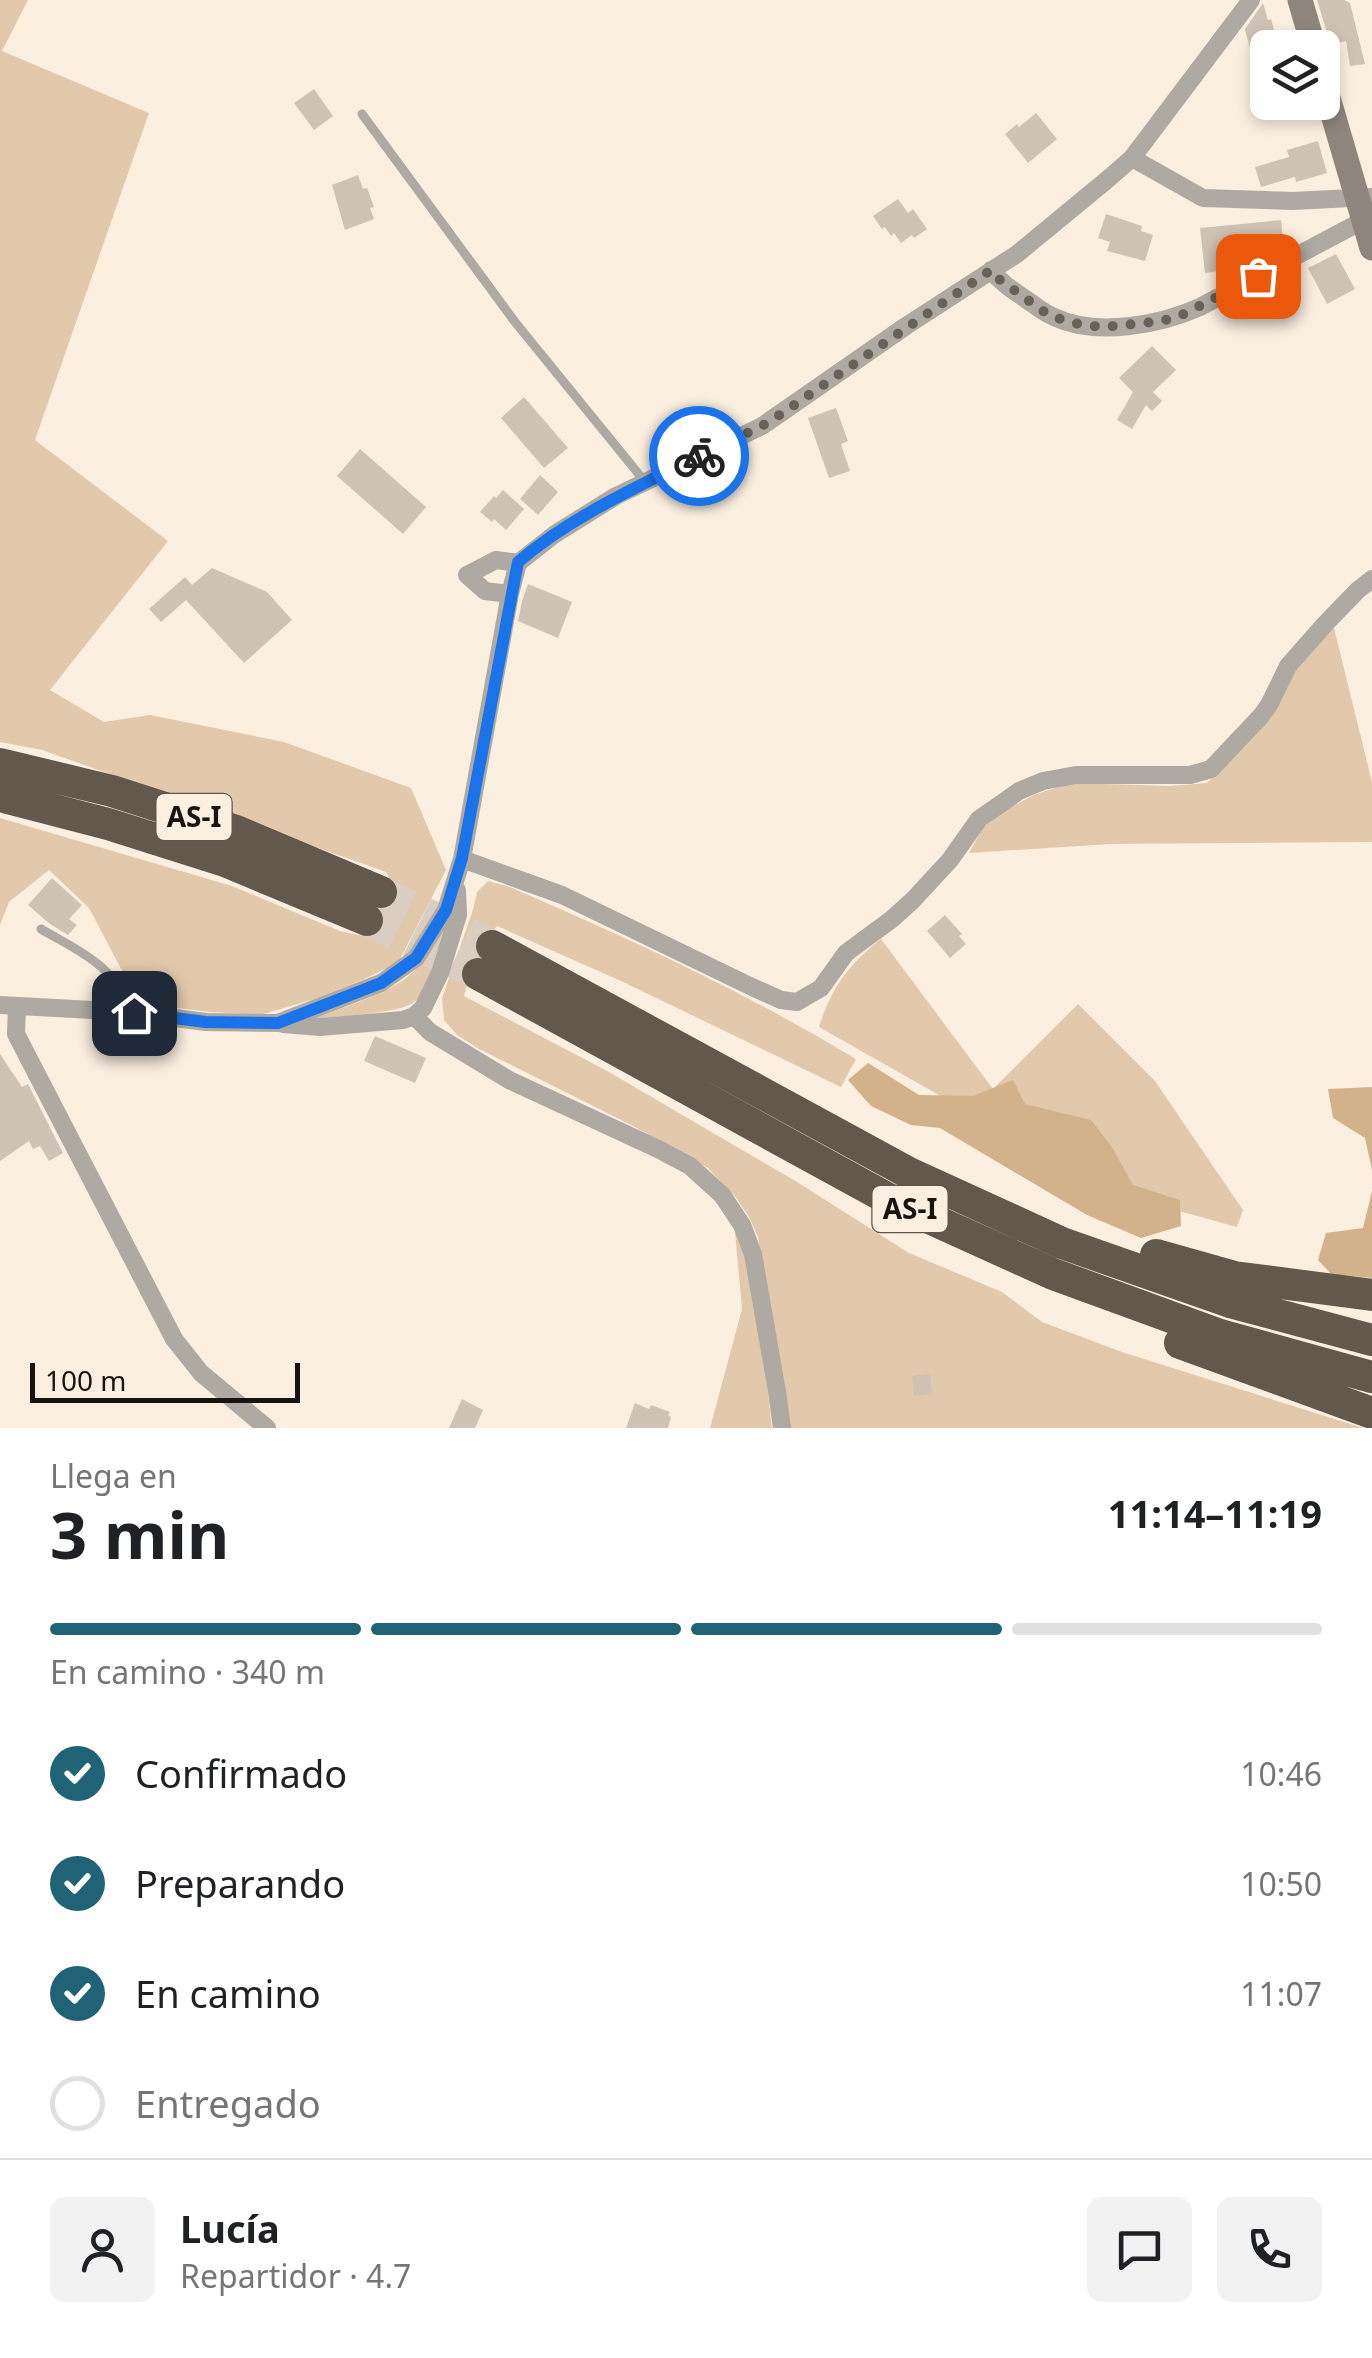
<!DOCTYPE html>
<html lang="es">
<head>
<meta charset="utf-8">
<style>
  body { margin:0; font-family:"Noto Sans",sans-serif; background:#f2f2f2; color:#202124; height:100vh; display:flex; flex-direction:column; font-size:38px; white-space:nowrap }
  * { box-sizing:border-box; margin:0 }
  p { font-size:32px; color:#757577 }
  .icon { flex:none; width:55px; height:55px; fill:none; stroke:currentColor; stroke-width:2; stroke-linecap:round; stroke-linejoin:round }
  .map { position:relative; height:1428px; overflow:hidden }
  .panel { display:flex; flex-direction:column; background:#fff; flex:1 }
  .panel>* { flex:none }
  .controls { position:absolute; left:1250px; top:30px; display:grid; gap:20px }
  .controls a { display:grid; place-items:center; width:90px; height:90px; border-radius:15px; background:#fff; box-shadow:0 5px 15px #0003; font-size:50px }
  .scale { position:absolute; left:30px; bottom:25px; width:270px; box-sizing:border-box; padding-left:10px; border:5px solid #18140f; border-top:0; font-size:28px; line-height:35px; white-space:nowrap; color:#18140f; -webkit-text-stroke:8px #fbefe0; paint-order:stroke }
  .pin { position:absolute; display:grid; place-items:center; width:85px; height:85px; color:#fff; margin:-42px; border-radius:20px; box-shadow:0 5px 15px #0006 }
  .courier { position:absolute; display:grid; place-items:center; width:100px; height:100px; margin:-50px; border:8px solid #1a73e8; border-radius:50%; background:#fff; color:#222; box-shadow:0 2px 12px #0007 }
  .overview em { font-style:normal; font-weight:700 }
  .overview div { display:flex; flex-direction:column-reverse }
  .overview { display:flex; align-items:center; justify-content:space-between; height:170px; padding:0 50px }
  h1 { font-size:65px; font-weight:700; line-height:75px }
  .bar { display:grid; grid-template-columns:repeat(4,1fr); gap:15px 10px; align-content:center; height:120px; padding:0 50px }
  .bar i { height:12px; border-radius:8px; background:#e0e0e0 }
  .bar .on { background:#216376 }
  .bar p { grid-column:span 4 }
  .line { display:flex; align-items:center; gap:25px; padding:0 50px; border-top:2px solid #e0e0e0 }
  .line div { flex:1 }
  .round { display:grid; place-items:center; flex:none; width:105px; height:105px; border-radius:15px; background:#f2f2f2 }
  ol { padding:0 50px; list-style:none }
  li { display:flex; align-items:center; gap:30px; height:110px }
  li p { margin-inline-start:auto }
  li .icon { padding:10px; border-radius:50%; background:#216376; color:#fff; stroke-width:4 }
  li:last-child { color:#757577 }
  li i { width:55px; height:55px; border:5px solid #e0e0e0; border-radius:50% }
  .map>svg:first-child { display:block }
  .green { fill:#e3c9ab }
  .forest { fill:#d3b28b }
  .building { fill:#cfc3b5 }
  .lines { fill:none; stroke-linecap:round; stroke-linejoin:round }
  .highway-tunnel { stroke:#d9cec1; stroke-width:32; stroke-dasharray:32 16; stroke-linecap:butt }
  .lane { stroke:#aea9a3; stroke-width:9 }
  .street { stroke:#aea9a3; stroke-width:18 }
  .secondary { stroke:#8e867d; stroke-width:25 }
  .highway { stroke:#63584c; stroke-width:32 }
  .done { stroke:#676158; stroke-width:10; stroke-dasharray:0 18 }
  .route { stroke:#1a73e8; stroke-width:12 }
  .labels { text-anchor:middle; stroke-width:10; stroke-linejoin:round; paint-order:stroke }
  .shield { fill:#fbefe0; stroke:#5c564e; stroke-width:2.5 }
  .shield-label { font-size:28px; font-weight:bold; fill:#18140f }
</style>
</head>
<body>
<div class="map">
<svg width="1372" height="1428" viewBox="0 0 1372 1428">
  <rect width="100%" height="100%" fill="#fbefe0"/>
  <!-- green -->
  <path class="green" d="M0,0H28L2,51L149,113L35,440L168,541L50,690L104,722L150,715L284,742L411,788L446,870L398,963L362,980L318,998L260,1015L210,1012L139,1003L89,908L49,870L9,902L0,925V818L232,886L340,931L358,935L366,932L390,879L386,872L42,750L0,742Z
    M1334,628L1372,782V842L1110,844L969,853L983,828L1002,812L1034,795L1070,783L1170,786L1207,783L1258,729L1291,669L1315,641Z
    M488,881L510,887C628,938 745,992 856,1059L841,1087L621,981L497,926L487,939L484,959L472,968L464,996L609,1072L797,1182L909,1253L1002,1292L1042,1322L1122,1352L1363,1428H789L785,1385L758,1237L749,1217L737,1199L708,1168L635,1127L479,1049L457,1035L444,1020L442,998L473,910L477,892Z
    M441,939C438,961 432,989 413,1003C397,1014 335,1016 313,1019C340,1008 379,997 402,981C418,970 429,954 441,939Z
    M881,939L993,1089L1078,1004L1155,1081L1243,1210L1237,1227L1139,1200L1034,1149L819,1027C831,988 849,964 881,939Z
    M734,1221L740,1233L761,1329L772,1428H710L742,1309Z"/>
  <!-- forest -->
  <path class="forest" d="M868,1063L919,1095L973,1096L1013,1080L1025,1104L1091,1120L1112,1147L1133,1185L1180,1200L1181,1226L1141,1238L1087,1215L940,1128L911,1125L871,1106L848,1080Z
    M1372,1087V1170L1365,1138L1333,1118L1328,1089Z
    M1372,1191V1278L1331,1274L1318,1260L1326,1233L1363,1228Z"/>
  <!-- building -->
  <path class="building" d="M1317,0H1344L1350,3L1365,64L1350,66L1346,41L1331,45Z
    M1263,3L1268,20L1271,19L1277,41L1250,49L1245,29Z
    M314,89L333,116L314,130L294,103Z
    M1036,113L1057,139L1028,163L1005,134L1017,124L1019,127Z
    M1318,141L1327,173L1296,182L1295,177L1261,187L1255,167L1289,157L1287,150Z
    M358,175L363,189L367,188L374,207L370,208L374,219L345,230L332,185Z
    M898,199L908,213L913,209L927,229L914,238L912,235L901,243L894,233L891,236L885,227L882,229L873,216Z
    M1106,214L1142,226L1141,231L1153,235L1145,261L1107,251L1110,242L1098,238Z
    M1281,220L1284,248L1244,252L1245,264L1227,266V270L1205,273L1200,228Z
    M1336,254L1355,289L1327,304L1308,268Z
    M1152,346L1176,370L1153,392L1162,401L1152,411L1146,405L1132,429L1117,420L1133,392L1119,378Z
    M524,397L568,448L544,468L501,418Z
    M836,408L848,441L841,444L850,471L829,478L808,418Z
    M360,449L426,507L403,534L337,476Z
    M540,475L558,492L538,515L520,499Z
    M503,490L524,509L506,530L494,519L492,522L480,512L494,496L496,498Z
    M212,568L267,592L292,620L244,663L186,600L161,622L149,609L185,577L192,585Z
    M528,584L572,602L558,638L518,621L522,601Z
    M52,878L82,905L69,919L77,925L68,935L50,924L28,905Z
    M945,915L962,934L959,936L966,944L950,958L927,931Z
    M375,1036L426,1058L415,1083L364,1061Z
    M0,1054L22,1087L28,1084L63,1153L49,1161L40,1146L33,1149L29,1141L0,1161Z
    M930,1374L932,1394L914,1396L912,1376Z
    M462,1399L483,1410L475,1428H449Z
    M635,1403L649,1409L651,1405L670,1412L668,1416L671,1417L668,1428H626Z"/>
  <g class="lines">
    <!-- highway-tunnel -->
    <path class="highway-tunnel" d="M381,892L492,946
      M367,920L478,974"/>
    <!-- lane -->
    <path class="lane" d="M362,114L515,322L646,483
      M41,929C80,952 116,965 129,1012"/>
    <!-- street -->
    <path class="street" d="M1132,158L1203,198L1293,201L1372,197
      M991,270C1001,283 1014,291 1027,300C1036,306 1044,313 1054,317C1096,337 1160,325 1200,307L1364,220
      M510,594L485,591L467,575L496,560L518,563
      M462,859L562,895L752,987L781,1000L797,1002L821,988L846,953L892,919L913,900L950,860L979,819L1019,791L1043,781L1076,775H1190L1211,769L1261,716L1269,705L1288,666L1325,624L1358,590L1372,579
      M0,1005L129,1012L206,1022L278,1023L381,983L416,958L446,910L462,859L510,594L518,563L555,534L616,496L762,426L906,326L1017,254L1108,179L1132,158L1251,0
      M17,1006L16,1034L174,1339L201,1373L267,1428
      M414,1016L430,1032L509,1080L658,1149L690,1166L722,1195L742,1225L753,1254L777,1391L782,1428
      M283,1024L320,1027L403,1020L414,1016L423,1008L440,973L458,915L457,890"/>
    <!-- secondary -->
    <path class="secondary" d="M1300,0L1314,48
      M1322,77L1372,248"/>
    <!-- highway -->
    <path class="highway" d="M0,764L112,791L236,831L381,892
      M0,796L108,824L225,861L367,920
      M492,946L909,1173L1062,1243L1230,1302L1372,1340
      M478,974L894,1202L1053,1274L1220,1335L1372,1377
      M1156,1255L1234,1277L1372,1295
      M1180,1343L1372,1413"/>
  </g>
  <g class="lines">
    <!-- done -->
    <path class="done" d="M699,456L762,426L784,412L991,270L1000,280L1050,316L1082,325L1104,327L1154,322L1176,318L1258,276"/>
    <!-- route -->
    <path class="route" d="M134,1013L206,1022L278,1023L381,983L416,958L446,910L462,858L518,562C572,516 636,488 699,456"/>
  </g>
  <g class="labels">
    <!-- shield labels -->
    <g class="shield">
      <rect x="156.5" y="794" width="75" height="46" rx="8"/>
      <rect x="872.5" y="1186" width="75" height="46" rx="8"/>
    </g>
    <g class="shield-label">
      <text x="194" y="827">AS-I</text>
      <text x="910" y="1219">AS-I</text>
    </g>
  </g>
</svg>
<div class="controls">
<a><svg class="icon" aria-label="layers" viewBox="0 0 24 24"><path d="M12 4l9 5-9 5-9-5zM3 14l9 5 9-5"/></svg></a>
</div>
<div class="scale">100 m</div>
<div class="pin" style="left:1258px;top:276px;background:#ea580c"><svg class="icon" aria-label="bag" viewBox="0 0 24 24"><path d="M5 8h14l-1 12H6zM9 8a3 3 0 0 1 6 0"/></svg></div>
<div class="pin" style="left:134px;top:1013px;background:#1f2937"><svg class="icon" aria-label="home" viewBox="0 0 24 24"><path d="M3 11l9-7 9 7M6 9v11h12V9"/></svg></div>
<div class="courier" style="left:699px;top:456px"><svg class="icon" aria-label="bike" viewBox="0 0 24 24"><circle cx="6" cy="16" r="4"/><circle cx="18" cy="16" r="4"/><path d="M6 16l4-8h5l3 8M10 8l3 8H6M13 5h3"/></svg></div>
</div>
<section class="panel">
<div class="overview"><div><h1>3 min</h1><p>Llega en</p></div><em>11:14–11:19</em></div>
<div class="bar"><i class="on"></i><i class="on"></i><i class="on"></i><i></i><p>En camino · 340 m</p></div>
<ol>
<li><svg class="icon" aria-label="check" viewBox="0 0 24 24"><path d="M5 12l5 5 9-10"/></svg>Confirmado<p>10:46</p></li>
<li><svg class="icon" aria-label="check" viewBox="0 0 24 24"><path d="M5 12l5 5 9-10"/></svg>Preparando<p>10:50</p></li>
<li><svg class="icon" aria-label="check" viewBox="0 0 24 24"><path d="M5 12l5 5 9-10"/></svg>En camino<p>11:07</p></li>
<li><i></i>Entregado</li>
</ol>
<div class="line" style="height:180px"><a class="round"><svg class="icon" aria-label="person" viewBox="0 0 24 24"><circle cx="12" cy="8" r="4"/><path d="M4 21q1-7 8-7t8 7"/></svg></a><div><b>Lucía</b><p>Repartidor · 4.7</p></div><a class="round"><svg class="icon" aria-label="chat" viewBox="0 0 24 24"><path d="M4 5h16v11H9l-5 4z"/></svg></a><a class="round"><svg class="icon" aria-label="phone" viewBox="0 0 24 24"><path d="M5 4h4l2 5-3 2q2 4 5 5l2-3 5 2v4C11 20 4 13 5 4z"/></svg></a></div>
</section>
</body>
</html>
